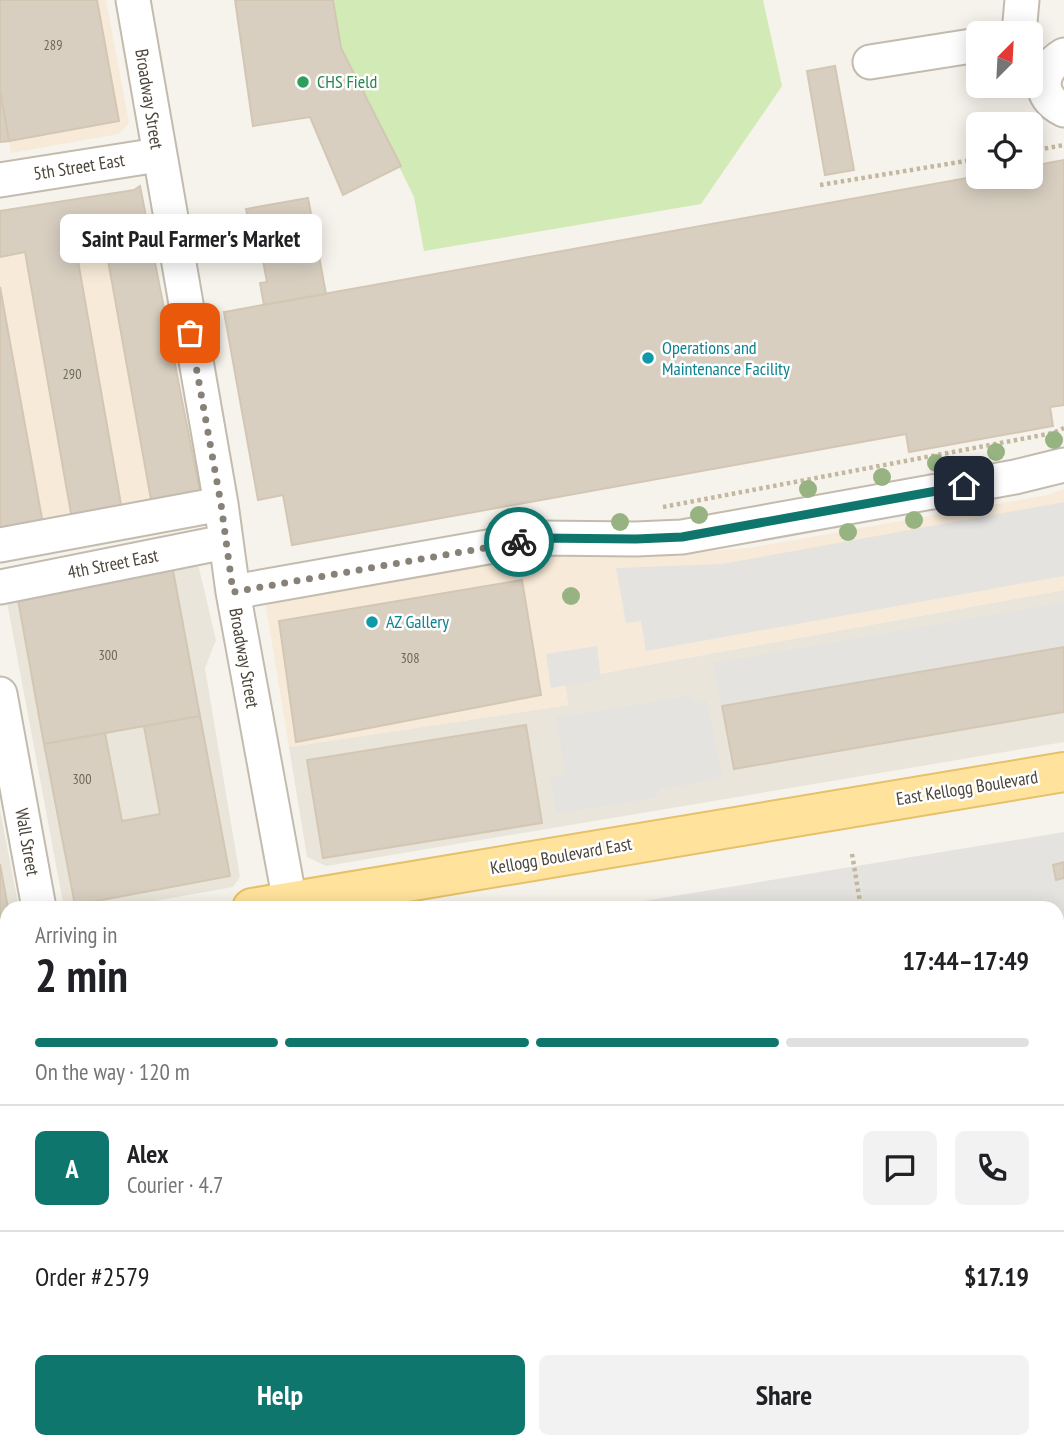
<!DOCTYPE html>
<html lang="en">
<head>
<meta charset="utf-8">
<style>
  body { margin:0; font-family:"PT Sans Narrow",sans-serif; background:#f2f2f2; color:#202124; height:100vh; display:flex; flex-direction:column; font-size:26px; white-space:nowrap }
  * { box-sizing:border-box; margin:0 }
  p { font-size:23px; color:#757577 }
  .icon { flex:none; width:38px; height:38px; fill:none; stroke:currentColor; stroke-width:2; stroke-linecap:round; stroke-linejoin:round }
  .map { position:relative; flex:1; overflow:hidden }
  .side { position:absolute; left:0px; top:901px; width:1064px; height:548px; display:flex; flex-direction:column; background:#fff; border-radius:21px 21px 0 0; box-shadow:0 4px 18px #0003 }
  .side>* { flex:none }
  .needle { width:46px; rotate:24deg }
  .buttons { position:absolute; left:966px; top:21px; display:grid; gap:14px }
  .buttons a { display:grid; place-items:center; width:77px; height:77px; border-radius:10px; background:#fff; box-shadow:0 4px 18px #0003; font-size:35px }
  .pin { position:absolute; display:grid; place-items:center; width:60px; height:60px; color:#fff; margin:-30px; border-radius:14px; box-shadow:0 4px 10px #0006 }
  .courier { position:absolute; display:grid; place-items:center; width:70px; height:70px; margin:-35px; border:5px solid #0f766e; border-radius:50%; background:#fff; color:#222; box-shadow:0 2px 9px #0007 }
  .bubble { position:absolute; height:49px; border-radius:10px; background:#fff; box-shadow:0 4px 18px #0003; font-size:23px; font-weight:700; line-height:49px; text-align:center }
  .headline em { font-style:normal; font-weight:700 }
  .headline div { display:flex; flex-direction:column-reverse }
  .headline { display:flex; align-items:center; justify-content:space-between; height:119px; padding:0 35px }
  h1 { font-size:46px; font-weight:700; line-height:52px }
  .bar { display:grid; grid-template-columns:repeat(4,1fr); gap:10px 7px; align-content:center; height:84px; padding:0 35px }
  .bar i { height:9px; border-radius:5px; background:#e0e0e0 }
  .bar .active { background:#0f766e }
  .bar p { grid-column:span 4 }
  .line { display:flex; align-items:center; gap:18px; padding:0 35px; border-top:2px solid #e0e0e0 }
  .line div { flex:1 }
  .round { display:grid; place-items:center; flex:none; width:74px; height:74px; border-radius:10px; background:#f2f2f2 }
  .action { display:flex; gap:14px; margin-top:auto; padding:14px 35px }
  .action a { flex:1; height:80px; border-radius:10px; background:#0f766e; color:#fff; font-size:28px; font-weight:700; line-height:80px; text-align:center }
  .action a+a { background:#f2f2f2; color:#202124 }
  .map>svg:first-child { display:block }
  .residential { fill:#eae5da }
  .commercial { fill:#f7ead8 }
  .green { fill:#d2eab5 }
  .parking { fill:#e5e3e0 }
  .building { fill:#d8cfc1; stroke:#d3c7b4; stroke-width:2 }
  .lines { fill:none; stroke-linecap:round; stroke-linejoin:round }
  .minor-casing { stroke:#c2bbae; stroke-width:37 }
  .major-casing { stroke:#e6c16a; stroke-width:42 }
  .path { stroke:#c4b79f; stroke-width:4.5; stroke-dasharray:3.5 3.5; stroke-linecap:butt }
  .minor { stroke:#fff; stroke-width:33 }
  .major { stroke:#ffe39c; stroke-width:38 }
  .rail { stroke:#9a9a9a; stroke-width:5; stroke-dasharray:9 9; stroke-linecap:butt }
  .tree { fill:#97b381 }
  .done { stroke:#878178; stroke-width:7; stroke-dasharray:0 12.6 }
  .route { stroke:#0f766e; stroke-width:9 }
  .leisure-dot { fill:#2e9e5b; stroke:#fff; stroke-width:2.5 }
  .culture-dot { fill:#0f9aa8; stroke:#fff; stroke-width:2.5 }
  .labels { text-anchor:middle; stroke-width:5; stroke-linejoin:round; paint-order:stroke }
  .number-label { font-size:14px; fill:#6e675b }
  .leisure-label { font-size:18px; fill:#27864d; stroke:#fff; text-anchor:start }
  .street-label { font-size:18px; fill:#4b4439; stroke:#fff }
  .culture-label { font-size:18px; fill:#0d838f; stroke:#fff; text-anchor:start }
</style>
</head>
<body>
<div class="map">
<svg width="1064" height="1448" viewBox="0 0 1064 1448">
  <rect width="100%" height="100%" fill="#f6f3ec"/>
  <!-- residential -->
  <path class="residential" d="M198,564L216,640L205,668L240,877L233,887L116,908H64L6,597Z
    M1064,590V742L326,866L307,857L289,747L568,705L565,680Z
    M0,810L19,908H7V929L0,931Z"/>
  <!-- commercial -->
  <path class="commercial" d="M0,0H106L129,123L119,134L11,153L0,90Z
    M140,186L200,492L0,529V211L133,190Z
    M1064,489V590L565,680L568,705L289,747L266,607L277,596L546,550L659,555L749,548L1047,495Z"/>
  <!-- green -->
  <path class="green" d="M333,0H763L782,86L701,204L424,251L414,197L341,48Z
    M7,1283V1380L0,1381V1284Z"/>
  <!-- parking -->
  <path class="parking" d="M1064,502V576L646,651L641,621L626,623L616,568L722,564Z
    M1064,602V647L722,706L713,663Z
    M597,646L601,680L551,688L546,654Z
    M692,695L693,702L706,700L723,778L661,789L654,798L557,814L550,778L565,774L556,718Z
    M1064,832V1081H1057V908H601Z"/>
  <!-- building -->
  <path class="building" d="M0,0H97L119,121L9,141L0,90Z
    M235,0H333L341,48L401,166L343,195L310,117L253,126Z
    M835,66L854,170L825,175L807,71Z
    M0,90L9,141L0,142Z
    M1064,160V405L1050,407L1053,426L909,452L906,434L292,545L283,495L258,500L224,312L978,176L1031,177V166Z
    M140,186L200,492L152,505L104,238L75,244L122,510L72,519L25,252L0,257V211L134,190Z
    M308,198L315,235L302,238L304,247L317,245L326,294L264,305L260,283L267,282L260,245L254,246L246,209Z
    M0,287L43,524L0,529Z
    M172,565L200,716L44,744L17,594Z
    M522,580L541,695L296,742L279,621Z
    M1064,647V712L734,769L722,706Z
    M200,716L230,876L75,905L44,744L105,733L122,821L160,814L144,726Z
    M526,725L542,823L323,858L307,760Z
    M1064,862V878L1056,880L1053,865Z
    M0,864L8,908L7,917L0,918Z
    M7,1419V1442L0,1443V1420Z"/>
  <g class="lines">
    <!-- minor casing -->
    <g class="minor-casing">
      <path id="minor" d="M133,0L221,504L233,592L291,908
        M1019,33L1022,0
        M1064,55C1039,70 1036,97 1064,110
        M870,62L978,45
        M0,180L158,155
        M0,545L221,504
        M0,587L225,542
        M233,592L539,538L636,539L682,537L1015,477L1064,465
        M0,694L39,908
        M1057,1051L1064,1052
        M1057,1139L1064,1140
        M0,1183L7,1182"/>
    </g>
    <!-- major casing -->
    <g class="major-casing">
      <path id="major" d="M252,908L1064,772
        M0,943L7,942
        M0,977L7,976"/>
    </g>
    <!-- path -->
    <path class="path" d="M1031,151L1064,145
      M820,185L978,159
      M663,507L1053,433L1064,428
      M852,854L861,908
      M0,1016L7,1014
      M0,1073L7,1072
      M1057,1094L1064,1095"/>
    <!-- minor -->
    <use href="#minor" class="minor"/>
    <!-- major -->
    <use href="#major" class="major"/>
    <!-- rail -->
    <path class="rail" d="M1057,1349L1064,1348
      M1057,1366L1064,1365
      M1057,1382L1064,1381
      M504,1448L536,1442
      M600,1448L632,1442
      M682,1448L714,1442"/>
  </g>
  <!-- trees -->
  <g class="tree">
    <circle cx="1054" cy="440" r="9"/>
    <circle cx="996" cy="452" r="9"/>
    <circle cx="936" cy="463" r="9"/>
    <circle cx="882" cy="477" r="9"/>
    <circle cx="808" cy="489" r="9"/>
    <circle cx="984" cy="505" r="9"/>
    <circle cx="699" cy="515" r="9"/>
    <circle cx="914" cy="520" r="9"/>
    <circle cx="620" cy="522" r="9"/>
    <circle cx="848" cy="532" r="9"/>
    <circle cx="571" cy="596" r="9"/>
  </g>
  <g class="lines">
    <!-- done -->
    <path class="done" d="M190,333L221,504L233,592L519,542"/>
    <!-- route -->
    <path class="route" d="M519,542L539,538L636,539L682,537L964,486"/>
  </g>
  <!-- markers -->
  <circle class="leisure-dot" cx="303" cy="82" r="7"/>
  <g class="culture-dot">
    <circle cx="648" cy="358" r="7"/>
    <circle cx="372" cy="622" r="7"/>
  </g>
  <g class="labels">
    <!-- number labels -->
    <g class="number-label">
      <text x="53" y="50">289</text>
      <text x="72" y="379">290</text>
      <text x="108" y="660">300</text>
      <text x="410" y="663">308</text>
      <text x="82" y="784">300</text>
    </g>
    <!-- leisure labels -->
    <g class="leisure-label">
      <text x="317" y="88">CHS Field</text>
    </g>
    <!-- street labels -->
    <g class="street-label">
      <text transform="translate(149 99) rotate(81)" y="6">Broadway Street</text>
      <text transform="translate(79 167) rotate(-9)" y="6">5th Street East</text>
      <text transform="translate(113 564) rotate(-11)" y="6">4th Street East</text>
      <text transform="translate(244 658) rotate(80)" y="6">Broadway Street</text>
      <text transform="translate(967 788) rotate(-9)" y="6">East Kellogg Boulevard</text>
      <text transform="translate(27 842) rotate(80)" y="6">Wall Street</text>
      <text transform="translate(561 856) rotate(-10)" y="6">Kellogg Boulevard East</text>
    </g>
    <!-- culture labels -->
    <g class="culture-label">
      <text x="662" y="354">Operations and<tspan x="662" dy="21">Maintenance Facility</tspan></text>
      <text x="386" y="628">AZ Gallery</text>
    </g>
  </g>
</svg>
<div class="buttons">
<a><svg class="needle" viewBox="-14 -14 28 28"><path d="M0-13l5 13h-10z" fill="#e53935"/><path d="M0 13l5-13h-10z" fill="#757577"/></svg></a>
<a><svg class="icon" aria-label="locate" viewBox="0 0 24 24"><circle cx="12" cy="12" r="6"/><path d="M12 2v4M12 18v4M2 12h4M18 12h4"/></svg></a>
</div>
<div class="pin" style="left:190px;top:333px;background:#ea580c"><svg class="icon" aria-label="bag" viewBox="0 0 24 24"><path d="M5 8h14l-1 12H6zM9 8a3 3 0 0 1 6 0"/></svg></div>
<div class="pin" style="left:964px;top:486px;background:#1f2937"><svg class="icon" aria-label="home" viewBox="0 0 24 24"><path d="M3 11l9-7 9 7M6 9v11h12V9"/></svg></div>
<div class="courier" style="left:519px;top:542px"><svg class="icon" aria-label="bike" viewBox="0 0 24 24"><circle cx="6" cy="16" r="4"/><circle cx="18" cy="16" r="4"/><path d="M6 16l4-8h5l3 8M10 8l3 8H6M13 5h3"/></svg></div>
<div class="bubble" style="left:60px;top:214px;width:262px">Saint Paul Farmer's Market</div>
<section class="side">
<div class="headline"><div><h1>2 min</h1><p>Arriving in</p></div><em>17:44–17:49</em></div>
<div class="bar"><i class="active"></i><i class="active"></i><i class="active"></i><i></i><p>On the way · 120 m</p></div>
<div class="line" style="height:126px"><b class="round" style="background:#0f766e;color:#fff">A</b><div><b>Alex</b><p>Courier · 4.7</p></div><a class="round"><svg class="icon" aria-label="chat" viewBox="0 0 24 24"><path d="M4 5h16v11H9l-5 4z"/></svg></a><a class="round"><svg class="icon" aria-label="phone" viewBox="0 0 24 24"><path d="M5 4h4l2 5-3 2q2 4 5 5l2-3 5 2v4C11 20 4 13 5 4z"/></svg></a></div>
<div class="line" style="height:91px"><div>Order #2579</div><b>$17.19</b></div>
<div class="action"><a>Help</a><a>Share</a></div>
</section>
</div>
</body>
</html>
